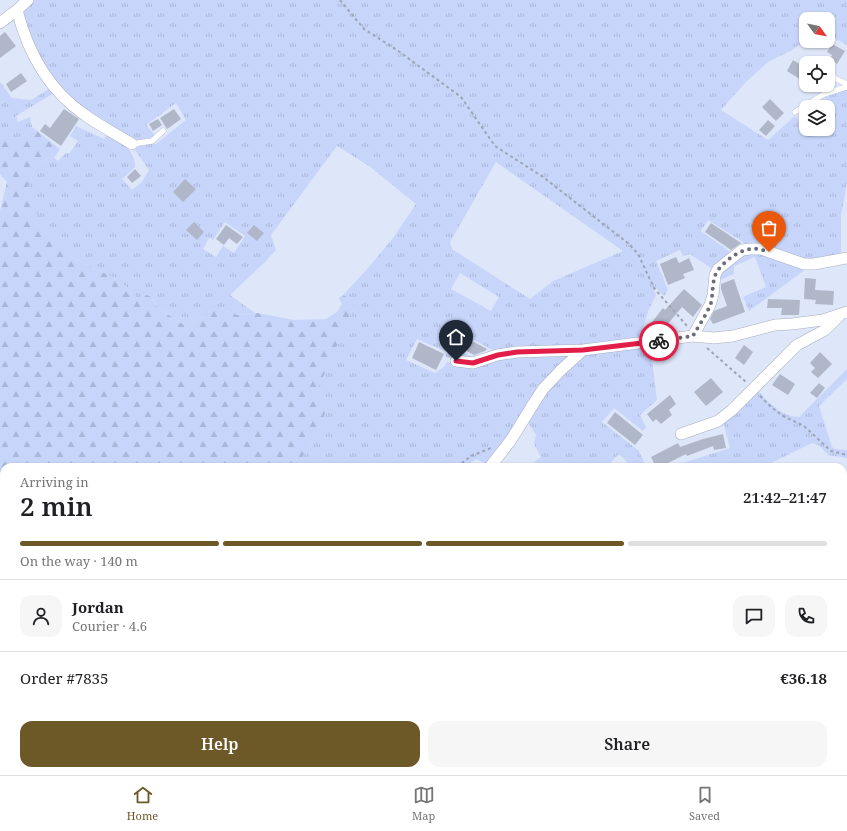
<!DOCTYPE html>
<html lang="en">
<head>
<meta charset="utf-8">
<style>
  body { margin:0; font-family:"Noto Serif",serif; background:#f6f6f6; color:#202124; height:100vh; display:flex; flex-direction:column; font-size:15px; white-space:nowrap }
  * { box-sizing:border-box; margin:0 }
  p { font-size:13px; color:#757577 }
  .icon { flex:none; width:22px; height:22px; fill:none; stroke:currentColor; stroke-width:2; stroke-linecap:round; stroke-linejoin:round }
  .map { position:relative; flex:1; overflow:hidden }
  .details { position:absolute; left:0px; top:463px; width:847px; height:312px; display:flex; flex-direction:column; background:#fff; border-radius:12px 12px 0 0; box-shadow:0 1px 3px #0004 }
  .details>* { flex:none }
  .needle { width:26px; rotate:123deg }
  .buttons { position:absolute; left:799px; top:12px; display:grid; gap:8px }
  .buttons a { display:grid; place-items:center; width:36px; height:36px; border-radius:8px; background:#fff; box-shadow:0 1px 3px #0004; font-size:20px }
  .pin { position:absolute; display:grid; place-items:center; width:34px; height:34px; color:#fff; margin:-41px -17px; border-radius:50% 50% 50% 0; rotate:-45deg; box-shadow:0 0 4px #0007 }
  .pin .icon { rotate:45deg }
  .courier { position:absolute; display:grid; place-items:center; width:40px; height:40px; margin:-20px; border:3px solid #e11d48; border-radius:50%; background:#fff; color:#222; box-shadow:0 1px 5px #0007 }
  .headline em { font-style:normal; font-weight:600 }
  .headline div { display:flex; flex-direction:column-reverse }
  .headline { display:flex; align-items:center; justify-content:space-between; height:68px; padding:0 20px }
  h1 { font-size:26px; font-weight:600; line-height:30px }
  .bar { display:grid; grid-template-columns:repeat(4,1fr); gap:6px 4px; align-content:center; height:48px; padding:0 20px }
  .bar i { height:5px; border-radius:3px; background:#e0e0e0 }
  .bar .selected { background:#6c5927 }
  .bar p { grid-column:span 4 }
  .line { display:flex; align-items:center; gap:10px; padding:0 20px; border-top:1px solid #e0e0e0 }
  .line div { flex:1 }
  .round { display:grid; place-items:center; flex:none; width:42px; height:42px; border-radius:12px; background:#f6f6f6 }
  .cta { display:flex; gap:8px; margin-top:auto; padding:8px 20px }
  .cta a { flex:1; height:46px; border-radius:12px; background:#6c5927; color:#fff; font-size:16px; font-weight:600; line-height:46px; text-align:center }
  .cta a+a { background:#f6f6f6; color:#202124 }
  .menu { display:flex; justify-content:space-around; align-items:center; height:56px; border-top:1px solid #e0e0e0; background:#fff; font-size:11px; color:#757577 }
  .menu a { display:grid; justify-items:center; gap:2px }
  .menu .selected { color:#6c5927 }
  .map>svg:first-child { display:block }
  .grass { fill:url(#grass-tufts); fill-rule:evenodd }
  .forest { fill:url(#forest-firs) }
  .building { fill:#b0b7c9 }
  .lines { fill:none; stroke-linecap:round; stroke-linejoin:round }
  .service-casing { stroke:#a7aec0; stroke-width:6 }
  .minor-casing { stroke:#a7aec0; stroke-width:12 }
  .path { stroke:#9fa5b4; stroke-width:2; stroke-dasharray:3 3; stroke-linecap:butt }
  .service { stroke:#fff; stroke-width:5.5 }
  .minor { stroke:#fff; stroke-width:11 }
  .done { stroke:#6a6e7a; stroke-width:4; stroke-dasharray:0 7.2 }
  .route { stroke:#e11d48; stroke-width:5 }
</style>
</head>
<body>
<div class="map">
<svg width="847" height="775" viewBox="0 0 847 775">
  <defs>
    <pattern id="grass-tufts" width="24" height="20" patternUnits="userSpaceOnUse"><rect width="24" height="20" fill="#c7d5fb"/><path d="M3 7l-1-3M5 7V3M7 7l1-3M15 17l-1-3M17 17v-4M19 17l1-3" fill="none" stroke="#abb7d8"/></pattern>
    <pattern id="forest-firs" width="22" height="20" patternUnits="userSpaceOnUse"><rect width="22" height="20" fill="#c7d5fb"/><path d="M5 1l3.5 6h-7zM16 11l3.5 6h-7z" fill="#abb7d8"/></pattern>
  </defs>
  <rect width="100%" height="100%" fill="#dee6f9"/>
  <!-- grass -->
  <path class="grass" d="M34,0H847V45L828,35V19H806V40L792,50L768,62L746,82L721,110L768,140L795,116L806,129H828V113L833,108L824,97L847,89V182L841,216V256L813,262L745,247L743,242L708,220L701,231L733,254L715,268H711L690,254L683,256L680,250L656,261L668,290L664,296L656,288L654,290L656,295L649,309L641,334L634,342L496,352L456,330L449,345L477,360H459L445,357L447,352L417,339L406,360L435,373L444,367L447,362L462,364L498,358L568,353L569,359L488,465L476,459L466,467H296C308,448 322,429 327,406L315,393L356,302L343,295L369,267L393,238L416,204L369,166L337,146L271,235L276,250L265,262L230,295L255,313L237,315L220,309H214L201,319L184,325L158,308L153,299L141,301L136,297L125,286L114,278L69,256L32,219L27,188L37,164L50,157L54,158L58,161L66,153H70L78,141L70,136L76,126L104,139L109,131C121,140 136,152 135,167L122,179L132,190L142,182L149,170L135,150C140,144 148,141 156,144L186,120L176,103L146,125L155,135L150,138L134,141L86,112L63,91L40,62L23,16L26,7ZM496,162L623,251L553,281L530,299L452,249L450,242ZM225,222L245,236L234,253L223,246L216,257L203,249L209,238L213,240ZM460,273L499,297L491,311L451,289Z
    M0,82L12,98L31,100L50,88L54,93L16,116L18,122L30,117L32,127L28,135L0,139Z
    M761,251L806,269L749,311L743,297L766,287L755,257L734,266V274L718,281V274L748,252Z
    M650,344L657,400L640,415L646,427L643,431L614,408L602,422L639,451L646,467H632L619,454L606,467H531L532,464L541,457L534,444L536,435L526,419L546,391L584,355Z
    M847,369V379L819,406L832,447L835,449L847,450V458L828,455L820,446L812,443L763,467H670L730,448L723,421L756,389C769,402 780,416 799,417Z
    M847,564V662H843V573Z
    M4,692V749L0,750V694Z
    M142,771H246L242,775H140Z
    M276,771H503L499,775H278Z
    M510,771H562L565,775H514Z
    M609,771H612L617,774L622,771H725L721,775H612Z
    M790,771H838L834,775H786Z"/>
  <!-- forest -->
  <path class="forest" d="M32,127L60,149L54,158L50,157L37,164L27,188L39,201L40,210L32,219L69,256L114,278L125,286L136,297L141,301L145,295L150,296L158,308L184,325L201,319L214,309H220L237,315L257,313L294,320L326,319L337,312L342,304L339,298L343,295L356,302L316,393L327,406C322,429 308,448 296,467H4V692L0,694V211L7,182L0,174V139L28,135Z"/>
  <!-- building -->
  <path class="building" d="M5,32L16,46L0,58V36Z
    M832,44L845,51L837,64L830,59L832,55L827,52Z
    M793,60L806,68V83L787,71Z
    M21,73L27,81L11,92L6,84Z
    M770,99L784,113L776,121L762,107Z
    M824,99L831,107H811Z
    M64,109L79,119L61,146L40,131L45,124L50,128Z
    M174,109L181,119L167,129L160,118Z
    M158,119L162,125L153,131L149,124Z
    M768,120L775,126L766,136L759,130Z
    M135,169L141,176L132,183L127,177Z
    M185,179L196,189L183,202L173,192Z
    M194,222L204,232L197,240L186,230Z
    M711,223L741,243L731,250L705,232Z
    M226,225L243,237L237,244L229,238L224,245L216,239Z
    M254,225L264,233L257,241L247,233Z
    M676,257L679,263L689,258L694,270L683,274L685,278L668,285L660,264Z
    M805,278L816,279L815,290L834,291L833,305L815,304L816,300L804,299Z
    M734,279L745,312L713,324L710,319L714,311L727,306L721,289V284Z
    M684,289L702,305L693,317L682,307L662,331L652,322L663,308L665,310Z
    M768,299L800,300L799,315H781L782,308H767Z
    M459,334L487,349L485,351L474,355L454,344Z
    M419,342L444,354L436,370L412,358Z
    M744,345L753,352L744,365L735,358Z
    M820,352L832,364L818,378L811,372L815,368L810,363Z
    M780,374L795,384L788,395L772,385Z
    M711,378L723,392L706,406L694,392Z
    M819,383L825,388L817,398L810,393Z
    M670,395L676,404L669,410L672,415L661,424L656,419L653,422L647,414Z
    M615,412L643,435L635,445L607,423Z
    M723,434L726,448L714,450L713,446L687,456L686,454L660,467H656L651,457L678,443L680,447L703,439Z"/>
  <g class="lines">
    <!-- service casing -->
    <g class="service-casing">
      <path id="service" d="M830,73L836,79L847,84
        M795,112L824,94L847,87
        M132,144L152,141L163,131
        M843,724H847"/>
    </g>
    <!-- minor casing -->
    <g class="minor-casing">
      <path id="minor" d="M17,10C28,53 48,90 85,115C100,126 116,134 132,144
        M0,23L17,10L28,0
        M693,336L710,305L713,295L715,275L718,269L742,250L750,249H761L804,264H814L847,258
        M456,361L473,363L497,355L517,352L583,350L693,336L714,338L733,336L775,325L792,324L823,320L847,312
        M681,434L718,421L732,410L797,345L825,330L839,316
        M490,467L511,440L532,406L543,389L561,370L583,350
        M6,771L20,775
        M838,775L843,771"/>
    </g>
    <!-- path -->
    <path class="path" d="M340,0L364,29L397,50L461,97L495,146L543,177L629,244L638,254L654,288L687,326
      M707,348L746,382
      M760,396L771,407L783,416L804,426L831,451L847,455
      M457,467L471,456L491,448
      M4,698L2,702L4,707
      M43,775V771"/>
    <!-- service -->
    <use href="#service" class="service"/>
    <!-- minor -->
    <use href="#minor" class="minor"/>
  </g>
  <g class="lines">
    <!-- done -->
    <path class="done" d="M659,341L693,336C699,325 707,314 711,303C713,294 712,285 715,276C718,265 740,249 751,249C757,248 763,250 769,252"/>
    <!-- route -->
    <path class="route" d="M456,361L473,363L498,355L517,352L583,350L659,341"/>
  </g>
</svg>
<div class="buttons">
<a><svg class="needle" viewBox="-14 -14 28 28"><path d="M0-13l5 13h-10z" fill="#e53935"/><path d="M0 13l5-13h-10z" fill="#757577"/></svg></a>
<a><svg class="icon" aria-label="locate" viewBox="0 0 24 24"><circle cx="12" cy="12" r="6"/><path d="M12 2v4M12 18v4M2 12h4M18 12h4"/></svg></a>
<a><svg class="icon" aria-label="layers" viewBox="0 0 24 24"><path d="M12 4l9 5-9 5-9-5zM3 14l9 5 9-5"/></svg></a>
</div>
<div class="pin" style="left:769px;top:252px;background:#ea580c"><svg class="icon" aria-label="bag" viewBox="0 0 24 24"><path d="M5 8h14l-1 12H6zM9 8a3 3 0 0 1 6 0"/></svg></div>
<div class="pin" style="left:456px;top:361px;background:#1f2937"><svg class="icon" aria-label="home" viewBox="0 0 24 24"><path d="M3 11l9-7 9 7M6 9v11h12V9"/></svg></div>
<div class="courier" style="left:659px;top:341px"><svg class="icon" aria-label="bike" viewBox="0 0 24 24"><circle cx="6" cy="16" r="4"/><circle cx="18" cy="16" r="4"/><path d="M6 16l4-8h5l3 8M10 8l3 8H6M13 5h3"/></svg></div>
<section class="details">
<div class="headline"><div><h1>2 min</h1><p>Arriving in</p></div><em>21:42–21:47</em></div>
<div class="bar"><i class="selected"></i><i class="selected"></i><i class="selected"></i><i></i><p>On the way · 140 m</p></div>
<div class="line" style="height:72px"><a class="round"><svg class="icon" aria-label="person" viewBox="0 0 24 24"><circle cx="12" cy="8" r="4"/><path d="M4 21q1-7 8-7t8 7"/></svg></a><div><b>Jordan</b><p>Courier · 4.6</p></div><a class="round"><svg class="icon" aria-label="chat" viewBox="0 0 24 24"><path d="M4 5h16v11H9l-5 4z"/></svg></a><a class="round"><svg class="icon" aria-label="phone" viewBox="0 0 24 24"><path d="M5 4h4l2 5-3 2q2 4 5 5l2-3 5 2v4C11 20 4 13 5 4z"/></svg></a></div>
<div class="line" style="height:52px"><div>Order #7835</div><b>€36.18</b></div>
<div class="cta"><a>Help</a><a>Share</a></div>
</section>
</div>
<nav class="menu">
<a class="selected"><svg class="icon" aria-label="home" viewBox="0 0 24 24"><path d="M3 11l9-7 9 7M6 9v11h12V9"/></svg>Home</a>
<a><svg class="icon" aria-label="map" viewBox="0 0 24 24"><path d="M3 6l6-2 6 2 6-2v14l-6 2-6-2-6 2zM9 4v14M15 6v14"/></svg>Map</a>
<a><svg class="icon" aria-label="saved" viewBox="0 0 24 24"><path d="M7 4h10v16l-5-4-5 4z"/></svg>Saved</a>
</nav>
</body>
</html>
